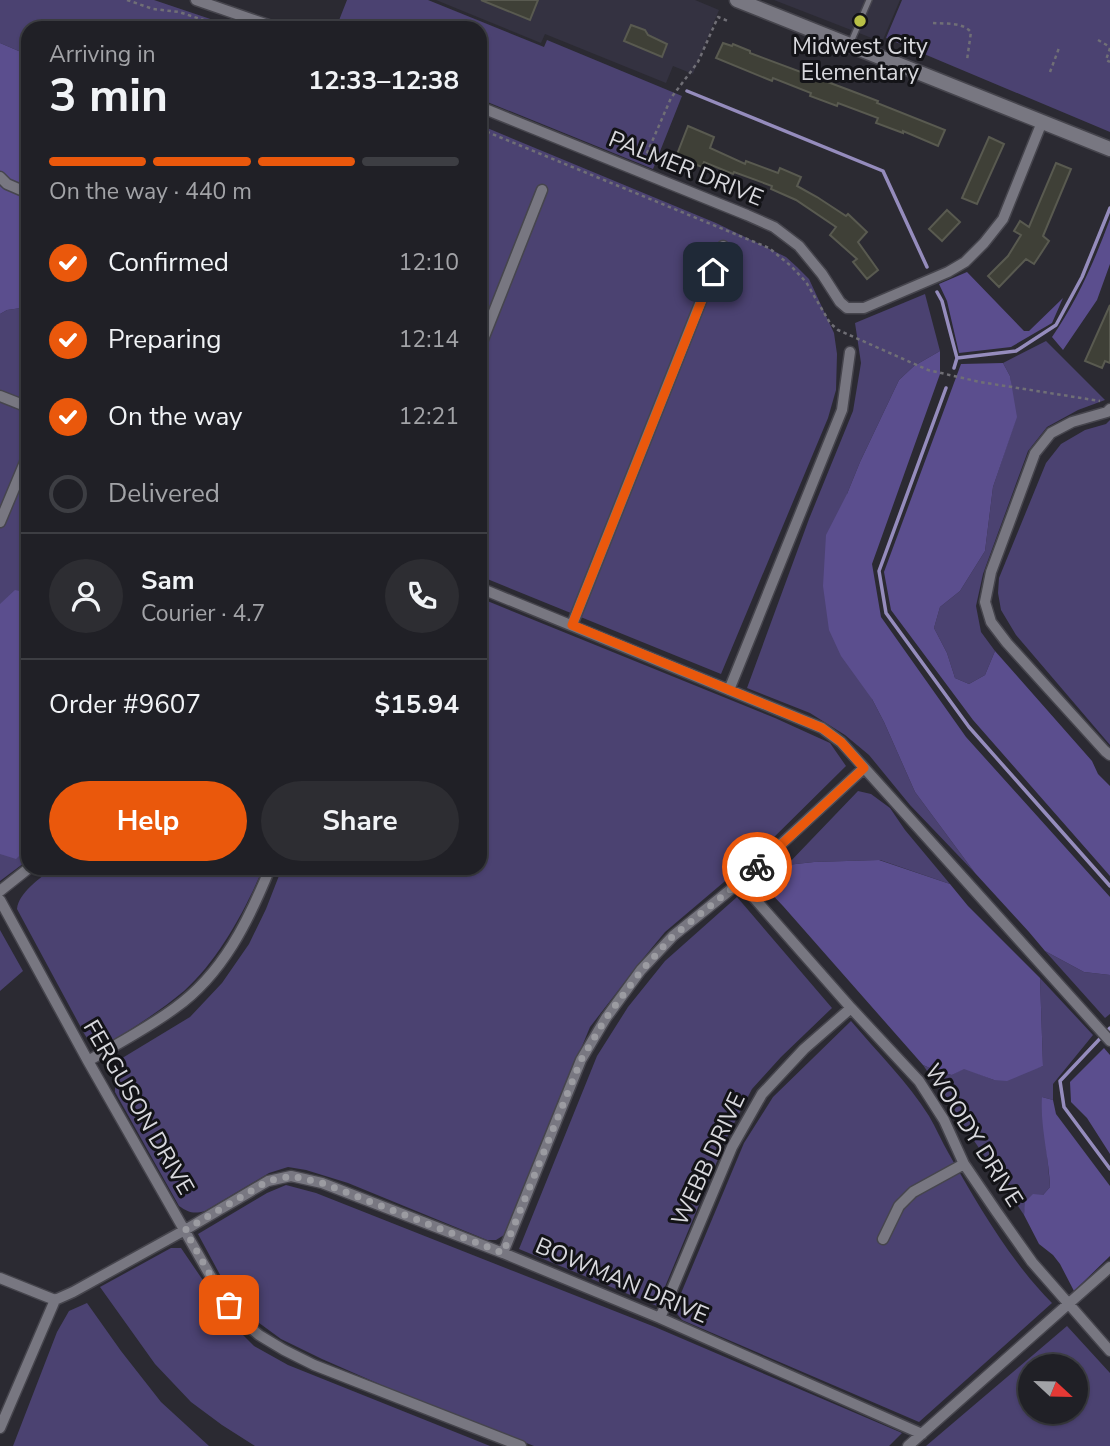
<!DOCTYPE html>
<html lang="en">
<head>
<meta charset="utf-8">
<style>
  body { margin:0; font-family:"Nunito Sans",sans-serif; background:#2d2d32; color:#f1f3f6; height:100vh; display:flex; flex-direction:column; font-size:26px; white-space:nowrap }
  * { box-sizing:border-box; margin:0 }
  p { font-size:23px; color:#a2a3a7 }
  .icon { flex:none; width:38px; height:38px; fill:none; stroke:currentColor; stroke-width:2; stroke-linecap:round; stroke-linejoin:round }
  .map { position:relative; flex:1; overflow:hidden }
  .details { position:absolute; left:21px; top:21px; width:466px; height:854px; display:flex; flex-direction:column; background:#202026; border-radius:21px; box-shadow:0 2px 5px #0004,0 0 0 2px #3d3e43 }
  .details>* { flex:none }
  .needle { width:46px; rotate:112deg }
  .fabs { position:absolute; left:1018px; top:1354px; display:grid; gap:14px }
  .fabs a { display:grid; place-items:center; width:70px; height:70px; border-radius:50%; background:#202026; box-shadow:0 2px 5px #0004,0 0 0 2px #3d3e43; font-size:35px }
  .pin { position:absolute; display:grid; place-items:center; width:60px; height:60px; color:#fff; margin:-30px; border-radius:14px; box-shadow:0 4px 10px #0006 }
  .courier { position:absolute; display:grid; place-items:center; width:70px; height:70px; margin:-35px; border:5px solid #ea580c; border-radius:50%; background:#fff; color:#222; box-shadow:0 2px 9px #0007 }
  .headline em { font-style:normal; font-weight:700 }
  .headline div { display:flex; flex-direction:column-reverse }
  .headline { display:flex; align-items:center; justify-content:space-between; height:119px; padding:0 28px }
  h1 { font-size:46px; font-weight:700; line-height:52px }
  .bar { display:grid; grid-template-columns:repeat(4,1fr); gap:10px 7px; align-content:center; height:84px; padding:0 28px }
  .bar i { height:9px; border-radius:5px; background:#3d3e43 }
  .bar .current { background:#ea580c }
  .bar p { grid-column:span 4 }
  .line { display:flex; align-items:center; gap:18px; padding:0 28px; border-top:2px solid #3d3e43 }
  .line div { flex:1 }
  .round { display:grid; place-items:center; flex:none; width:74px; height:74px; border-radius:37px; background:#2d2d32 }
  ol { padding:0 28px; list-style:none }
  li { display:flex; align-items:center; gap:21px; height:77px }
  li p { margin-inline-start:auto }
  li .icon { padding:7px; border-radius:50%; background:#ea580c; color:#fff; stroke-width:4 }
  li:last-child { color:#a2a3a7 }
  li i { width:38px; height:38px; border:4px solid #3d3e43; border-radius:50% }
  .cta { display:flex; gap:14px; margin-top:auto; padding:14px 28px }
  .cta a { flex:1; height:80px; border-radius:42px; background:#ea580c; color:#fff; font-size:28px; font-weight:700; line-height:80px; text-align:center }
  .cta a+a { background:#2d2d32; color:#f1f3f6 }
  .map>svg:first-child { display:block }
  .built { fill:#343241 }
  .green { fill:#4b4271; fill-rule:evenodd }
  .forest { fill:#5b4e8e }
  .lines { fill:none; stroke-linecap:round; stroke-linejoin:round }
  .stream { stroke:#958cbd; stroke-width:3.5 }
  .building { fill:#3f4037; stroke:#595a50; stroke-width:2 }
  .lane-casing { stroke:#46454d; stroke-width:8 }
  .street-casing { stroke:#46454d; stroke-width:13 }
  .secondary-casing { stroke:#46454d; stroke-width:17 }
  .path { stroke:#706f76; stroke-width:2.5; stroke-dasharray:3.5 3.5; stroke-linecap:butt }
  .lane { stroke:#787781; stroke-width:5 }
  .street { stroke:#787781; stroke-width:10 }
  .secondary { stroke:#787781; stroke-width:14 }
  .done { stroke:#9b9ba1; stroke-width:7; stroke-dasharray:0 12.6 }
  .route { stroke:#ea580c; stroke-width:9 }
  .poi-dot { fill:#b9c046; stroke:#131317; stroke-width:2.5 }
  .labels { text-anchor:middle; stroke-width:6; stroke-linejoin:round; paint-order:stroke }
  .poi-label { font-size:23px; fill:#d8d8dd; stroke:#131317 }
  .street-label { font-size:23px; fill:#d8d8dd; stroke:#131317 }
</style>
</head>
<body>
<div class="map">
<svg width="1110" height="1446" viewBox="0 0 1110 1446">
  <rect width="100%" height="100%" fill="#2b2a32"/>
  <!-- built -->
  <path class="built" d="M436,0H695L719,10L693,74L673,66L666,83L545,34L541,43Z
    M774,0H900L882,42Z"/>
  <!-- green -->
  <path class="green" d="M0,0H154L237,28H28V55L0,43Z
    M347,0H428L544,47L547,40L682,96L653,169L480,99V28H336Z
    M902,0H1110V132L886,38Z
    M480,125L716,223L786,257L797,267L809,279L834,333L837,354L836,390L828,418L721,674L480,576Z
    M925,294L940,351L914,366L899,380L860,462L847,494L872,699L884,722L915,792L975,873L910,805L869,755L845,735L810,713L747,688L809,519L853,411L861,363L855,323Z
    M28,307V860L0,881V314L7,310Z
    M1046,341L1105,400L1078,410L1047,427L1028,451L983,574L976,606L981,632L995,651L985,675L969,684L955,678L947,653L934,628L940,607L960,591L985,551L993,487L1015,421L1010,376L1003,363Z
    M1110,420V745L1016,635L1001,610L998,593L999,578L1046,463L1061,444L1085,430L1106,424Z
    M480,598L775,718L830,743L846,766L757,854L665,932L641,961L590,1027L504,1235L496,1240H487L348,1183L306,1170L288,1167L269,1173L205,1211C194,1214 189,1213 179,1206L115,1092V1070L119,1060L190,1017L222,983L249,944L266,909L282,868H480Z
    M858,791L871,794L890,808L905,830L950,884L880,860L814,862L787,865Z
    M52,868H263C246,909 218,961 184,991C159,1012 131,1029 104,1047C94,1048 90,1042 85,1035L17,909C19,892 40,879 52,868Z
    M737,897L832,1008L781,1057L752,1089L728,1135L657,1306L519,1249L597,1056L628,1007L665,961Z
    M0,930L23,971L0,991Z
    M1045,951L1084,972L1110,975V1014L1105,1018Z
    M1040,978L1093,1035L1053,1084V1100L1042,1097L1050,1187L1043,1195L1026,1202L1024,1215L923,1065L941,1073L952,1075L964,1068L994,1080L1043,1066Z
    M851,1021C877,1052 908,1082 929,1116C936,1128 942,1142 949,1154C978,1205 1011,1262 1052,1303L919,1422L682,1320L674,1310L744,1143L773,1097Z
    M286,1185L316,1193L655,1327L902,1433L889,1446H534L402,1394L322,1359L281,1339L248,1315L225,1284L198,1234L267,1193Z
    M171,1248H181L234,1326L254,1346L288,1365L490,1446H255L222,1425L191,1402L155,1364L100,1287Z
    M87,1303L121,1351L161,1402L209,1446H13L57,1332L69,1311Z
    M1067,1326L1110,1373V1446H926ZM1031,1367H1076V1412H1031Z"/>
  <!-- forest -->
  <path class="forest" d="M0,43L28,55V307L7,310L0,314Z
    M1110,219V264L1097,300L1063,350L1052,337C1077,301 1095,260 1110,219Z
    M967,272L1024,331H1029L1063,298L1052,323L1011,347L959,353L947,301L939,284Z
    M940,351V374L872,564L881,617L966,737L1110,897V975L1084,972L1045,951L1029,932L975,873L915,792L884,722L872,699L841,656L829,630L823,586L826,535L847,494L860,462L899,380L914,366Z
    M1003,363L1010,376L1017,417L993,487L985,551L960,591L940,607L934,628L947,653L955,678L969,684L985,675L995,651L1092,761L1098,774L1110,786V876L973,720L891,610L884,572L961,364Z
    M15,590L28,593V847L16,859L0,854V604Z
    M879,860L950,884L968,906L1040,978L1043,1066L1007,1081L994,1080L964,1069L952,1075L941,1073L923,1065L783,906L763,885L787,865L814,862Z
    M1104,1048L1110,1055V1154L1087,1118L1071,1102L1070,1082Z
    M1042,1097L1053,1100L1056,1114L1110,1186V1256L1074,1291L1060,1264L1053,1255L1039,1244L1024,1215L1025,1202L1033,1194L1043,1195L1050,1187C1049,1156 1040,1127 1042,1097Z"/>
  <g class="lines">
    <!-- stream -->
    <path class="stream" d="M687,91L883,171L927,267
      M937,292L942,301L957,358L954,368
      M957,358L1016,351L1056,325L1082,277L1110,208
      M946,388L879,571L886,613L969,727L1110,886
      M1110,1028L1060,1081L1064,1107L1110,1169"/>
  </g>
  <!-- building -->
  <path class="building" d="M481,0H538L530,20Z
    M631,25L645,30L648,35L667,44L662,57L624,41Z
    M723,43L732,46L733,44L750,51V53L849,90L878,101L877,103L945,130L938,146L903,131V133L876,123L878,118L838,103L837,106L810,96L811,93L773,78L772,81L716,58Z
    M688,126L714,137L710,148L745,164L746,161L778,173L780,168L801,177L797,186L817,197L846,216L848,214L867,232L858,242L878,270L867,279L853,262L857,259L830,235L836,227L796,200L771,189L772,186L734,172L733,174L704,162L702,167L676,157Z
    M989,137L1004,144L977,204L962,198Z
    M1056,163L1071,169L1043,236L1049,241L1034,264L1026,259L999,287L988,276L1008,256L1021,235L1014,231L1020,221L1029,227Z
    M947,210L960,222L942,241L929,229Z
    M1110,305V363L1105,361L1102,368L1085,361Z"/>
  <g class="lines">
    <!-- lane casing -->
    <g class="lane-casing">
      <path id="lane" d="M851,42L869,0"/>
    </g>
    <!-- street casing -->
    <g class="street-casing">
      <path id="street" d="M196,0L277,28
        M480,107L747,215L774,227L799,246L822,274L840,302L847,308H864L948,272L965,262L984,243L1003,219L1042,122
        M0,177L7,184L28,193
        M480,347L542,190
        M0,396L28,407
        M1110,409L1107,412L1072,422L1051,433L1035,453L991,572L985,602L991,622L1007,643L1105,751L1110,755
        M0,522L28,455
        M480,588L822,728L841,742L1110,1041
        M572,625L723,246
        M729,690L842,410L850,352
        M740,882L851,1008L919,1081L944,1120L964,1164L996,1211L1032,1262L1110,1351
        M0,891L29,868
        M0,900L88,1061L219,1291L240,1319L259,1335L284,1350L314,1365L521,1446
        M88,1061C117,1044 148,1028 175,1008C223,974 249,920 270,868
        M883,1239L899,1206L913,1192L964,1164
        M503,1253L581,1060L606,1018L641,970L673,936L740,882L864,768
        M0,1278L55,1300L73,1292L185,1230L268,1181L291,1176L322,1183L503,1253L660,1318L922,1434
        M660,1318L732,1147L762,1094L804,1049L851,1008
        M0,1428L55,1300
        M908,1446L1110,1267"/>
    </g>
    <!-- secondary casing -->
    <g class="secondary-casing">
      <path id="secondary" d="M737,0L1110,149"/>
    </g>
    <!-- path -->
    <path class="path" d="M127,0L153,9L179,12L228,28
      M933,23C946,24 962,22 971,32L967,60
      M1098,40L1110,47
      M1110,48L1106,60L1110,62
      M1050,72L1059,48
      M480,129L769,248L791,266L806,282L830,323L838,330L928,370L980,382L1100,401
      M644,160L671,98L698,62L718,17L728,21"/>
    <!-- lane -->
    <use href="#lane" class="lane"/>
    <!-- street -->
    <use href="#street" class="street"/>
    <!-- secondary -->
    <use href="#secondary" class="secondary"/>
  </g>
  <g class="lines">
    <!-- done -->
    <path class="done" d="M229,1305L219,1291L185,1230L268,1181L292,1176L322,1183L503,1253L581,1060L606,1018L641,971L673,936L740,882L757,867"/>
    <!-- route -->
    <path class="route" d="M713,272L572,625L822,728L841,742L864,768L757,867"/>
  </g>
  <!-- markers -->
  <circle class="poi-dot" cx="860" cy="21" r="7"/>
  <g class="labels">
    <!-- poi labels -->
    <g class="poi-label">
      <text x="860" y="54">Midwest City<tspan x="860" dy="26">Elementary</tspan></text>
    </g>
    <!-- street labels -->
    <g class="street-label">
      <text transform="translate(686 168) rotate(22)" y="8">PALMER DRIVE</text>
      <text transform="translate(139 1107) rotate(60)" y="8">FERGUSON DRIVE</text>
      <text transform="translate(974 1135) rotate(58)" y="8">WOODY DRIVE</text>
      <text transform="translate(708 1159) rotate(-65)" y="8">WEBB DRIVE</text>
      <text transform="translate(622 1280) rotate(23)" y="8">BOWMAN DRIVE</text>
    </g>
  </g>
</svg>
<div class="fabs">
<a><svg class="needle" viewBox="-14 -14 28 28"><path d="M0-13l5 13h-10z" fill="#e53935"/><path d="M0 13l5-13h-10z" fill="#a2a3a7"/></svg></a>
</div>
<div class="pin" style="left:229px;top:1305px;background:#ea580c"><svg class="icon" aria-label="bag" viewBox="0 0 24 24"><path d="M5 8h14l-1 12H6zM9 8a3 3 0 0 1 6 0"/></svg></div>
<div class="pin" style="left:713px;top:272px;background:#1f2937"><svg class="icon" aria-label="home" viewBox="0 0 24 24"><path d="M3 11l9-7 9 7M6 9v11h12V9"/></svg></div>
<div class="courier" style="left:757px;top:867px"><svg class="icon" aria-label="bike" viewBox="0 0 24 24"><circle cx="6" cy="16" r="4"/><circle cx="18" cy="16" r="4"/><path d="M6 16l4-8h5l3 8M10 8l3 8H6M13 5h3"/></svg></div>
<section class="details">
<div class="headline"><div><h1>3 min</h1><p>Arriving in</p></div><em>12:33–12:38</em></div>
<div class="bar"><i class="current"></i><i class="current"></i><i class="current"></i><i></i><p>On the way · 440 m</p></div>
<ol>
<li><svg class="icon" aria-label="check" viewBox="0 0 24 24"><path d="M5 12l5 5 9-10"/></svg>Confirmed<p>12:10</p></li>
<li><svg class="icon" aria-label="check" viewBox="0 0 24 24"><path d="M5 12l5 5 9-10"/></svg>Preparing<p>12:14</p></li>
<li><svg class="icon" aria-label="check" viewBox="0 0 24 24"><path d="M5 12l5 5 9-10"/></svg>On the way<p>12:21</p></li>
<li><i></i>Delivered</li>
</ol>
<div class="line" style="height:126px"><a class="round"><svg class="icon" aria-label="person" viewBox="0 0 24 24"><circle cx="12" cy="8" r="4"/><path d="M4 21q1-7 8-7t8 7"/></svg></a><div><b>Sam</b><p>Courier · 4.7</p></div><a class="round"><svg class="icon" aria-label="phone" viewBox="0 0 24 24"><path d="M5 4h4l2 5-3 2q2 4 5 5l2-3 5 2v4C11 20 4 13 5 4z"/></svg></a></div>
<div class="line" style="height:91px"><div>Order #9607</div><b>$15.94</b></div>
<div class="cta"><a>Help</a><a>Share</a></div>
</section>
</div>
</body>
</html>
